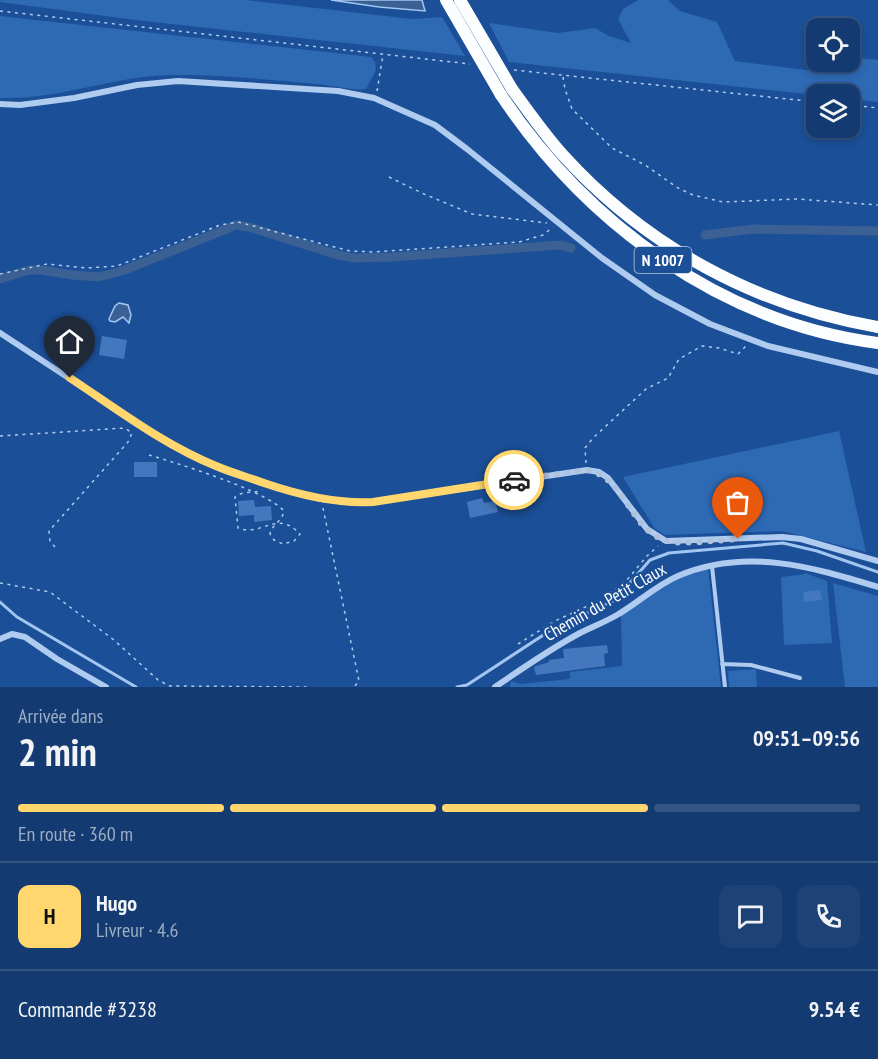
<!DOCTYPE html>
<html lang="fr">
<head>
<meta charset="utf-8">
<style>
  body { margin:0; font-family:"PT Sans Narrow",sans-serif; background:#1d4276; color:#f1f3f6; height:100vh; display:flex; flex-direction:column; font-size:22px; white-space:nowrap }
  * { box-sizing:border-box; margin:0 }
  p { font-size:20px; color:#9dadc3 }
  .icon { flex:none; width:33px; height:33px; fill:none; stroke:currentColor; stroke-width:2; stroke-linecap:round; stroke-linejoin:round }
  .map { position:relative; height:687px; overflow:hidden }
  .drawer { display:flex; flex-direction:column; background:#143b71; flex:1 }
  .drawer>* { flex:none }
  .tools { position:absolute; left:806px; top:18px; display:grid; gap:12px }
  .tools a { display:grid; place-items:center; width:54px; height:54px; border-radius:12px; background:#143b71; box-shadow:0 3px 9px #0003,0 0 0 2px #335584; font-size:30px }
  .pin { position:absolute; display:grid; place-items:center; width:51px; height:51px; color:#fff; margin:-62px -26px; border-radius:50% 50% 50% 0; rotate:-45deg; box-shadow:0 0 6px #0007 }
  .pin .icon { rotate:45deg }
  .courier { position:absolute; display:grid; place-items:center; width:60px; height:60px; margin:-30px; border:4px solid #ffd76e; border-radius:50%; background:#fff; color:#222; box-shadow:0 2px 8px #0007 }
  .overview em { font-style:normal; font-weight:700 }
  .overview div { display:flex; flex-direction:column-reverse }
  .overview { display:flex; align-items:center; justify-content:space-between; height:102px; padding:0 18px }
  h1 { font-size:39px; font-weight:700; line-height:45px }
  .bar { display:grid; grid-template-columns:repeat(4,1fr); gap:9px 6px; align-content:center; height:72px; padding:0 18px }
  .bar i { height:8px; border-radius:4px; background:#335584 }
  .bar .selected { background:#ffd76e }
  .bar p { grid-column:span 4 }
  .line { display:flex; align-items:center; gap:15px; padding:0 18px; border-top:2px solid #335584 }
  .line div { flex:1 }
  .round { display:grid; place-items:center; flex:none; width:63px; height:63px; border-radius:12px; background:#1d4276 }
  .map>svg:first-child { display:block }
  .green { fill:#2e69b4 }
  .water { fill:#3b6094; stroke:#a2c6f2; stroke-width:1.5 }
  .lines { fill:none; stroke-linecap:round; stroke-linejoin:round }
  .stream { stroke:#a2c6f2; stroke-width:3 }
  .canal { stroke:#3b6094; stroke-width:9 }
  .building { fill:#4478be }
  .path { stroke:#afcbf0; stroke-width:1.5; stroke-dasharray:3 4.5; stroke-linecap:butt }
  .service { stroke:#afcbf0; stroke-width:4 }
  .minor { stroke:#afcbf0; stroke-width:6 }
  .trunk { stroke:#fcfdff; stroke-width:12 }
  .trunk-bridge { stroke:#fcfdff; stroke-width:12 }
  .done { stroke:#afc1db; stroke-width:6; stroke-dasharray:0 10.8 }
  .route { stroke:#ffd76e; stroke-width:8 }
  .labels { text-anchor:middle; stroke-width:4.5; stroke-linejoin:round; paint-order:stroke }
  .shield { fill:#1b4f97; stroke:#bbcae0; stroke-width:1.5 }
  .shield-label { font-size:16px; font-weight:bold; fill:#fff }
  .street-label { font-size:18px; fill:#fff; stroke:#1b4f97 }
</style>
</head>
<body>
<div class="map">
<svg width="878" height="687" viewBox="0 0 878 687">
  <rect width="100%" height="100%" fill="#1b4f97"/>
  <!-- green -->
  <path class="green" d="M0,0H246L412,19L442,17L465,56L135,20L0,2Z
    M638,0H668L680,11L717,22L735,61L839,74L859,58L878,60V102L849,99V94L816,95L509,62L489,23L558,33L595,28L609,36L631,43L618,19L623,9Z
    M0,16L371,57L375,62L376,70L366,89C354,91 330,85 317,84C268,80 220,74 171,75C114,76 58,100 0,98Z
    M839,431L866,552L782,531L666,535L655,529L623,477Z
    M708,568L721,687H510L511,681L521,684L570,679V672L622,666L621,616C653,592 670,580 708,568Z
    M805,573L827,581L832,643L784,645L781,577L805,574Z
    M833,583L878,596V687H845Z
    M756,669L757,687H729L728,671Z"/>
  <!-- water -->
  <path class="water" d="M331,0H422L425,11L379,7Z
    M119,303L128,305L131,315L129,323L123,317L115,322L110,321L109,319L115,306Z"/>
  <g class="lines">
    <!-- stream -->
    <path class="stream" d="M0,602L17,617L136,687
      M457,687L467,685L551,630L615,600L650,560L669,553L783,543L817,551L878,572"/>
    <!-- canal -->
    <path class="canal" d="M705,235L753,229L878,231
      M0,279L29,270H42L72,275L99,277L125,270L236,225L249,227L338,255L354,258L393,257L560,245L571,248"/>
  </g>
  <!-- building -->
  <path class="building" d="M102,336L127,340L124,359L99,355Z
    M134,462H157V477H134Z
    M482,498L484,503L495,501L498,512L470,518L467,502Z
    M254,500L255,507L271,506L272,520L254,522V515L239,516L238,501Z
    M820,590L822,600L804,602L803,592Z
    M607,645L608,653L604,654L605,666L536,675L534,667L536,666L549,662V660L564,658L563,649Z"/>
  <g class="lines">
    <!-- path -->
    <path class="path" d="M0,11L470,64
      M514,70L816,102
      M563,77L565,89L572,109L612,148L645,165L678,188L693,195L723,202L797,199L878,205
      M377,91L383,55
      M849,105L878,108
      M389,177L424,194L472,214L547,223
      M0,274L47,264L86,268L117,266L220,225L238,222L350,251L374,252L519,242L543,235L553,227
      M0,436L125,428L132,433L128,442L49,531L50,541L55,547
      M149,455C177,463 267,491 284,511C282,522 272,524 270,534L274,540L283,544L294,541L300,534C277,509 262,537 238,528L235,497C243,490 254,494 262,490
      M586,463L585,448L593,438L646,389L668,378L679,359L702,346L719,348L738,354L747,345
      M323,508L359,681L354,687
      M0,583L50,592L114,640L158,680L170,686L309,687
      M518,644L555,621L605,598L627,580L647,556L658,546"/>
    <!-- service -->
    <path class="service" d="M712,566L725,687
      M722,664L751,665L800,678"/>
    <!-- minor -->
    <path class="minor" d="M0,104L20,105L74,98L137,85L178,81L338,91L374,98L435,125L467,149L602,258L655,295L710,324L768,346L878,372
      M0,333L145,428L177,447L216,466L280,488L321,499L355,503L373,502L587,470L599,472L608,478L647,529L666,541L782,537L801,539L878,561
      M0,639L12,634L25,637L57,659L106,687
      M495,687C523,668 550,649 580,633C592,627 605,622 617,615C638,603 655,586 678,576C746,547 812,567 878,587"/>
    <!-- trunk -->
    <path class="trunk" d="M512,89C528,111 544,134 562,154C646,247 756,306 878,327
      M501,95C587,224 722,323 878,343"/>
    <!-- trunk-bridge -->
    <path class="trunk-bridge" d="M446,0L501,95
      M460,0L512,89"/>
  </g>
  <g class="lines">
    <!-- done -->
    <path class="done" d="M514,480L587,470C626,478 629,528 664,540C680,546 719,540 738,539"/>
    <!-- route -->
    <path class="route" d="M70,378C117,409 164,445 216,466C232,473 248,477 264,483C299,495 336,504 373,502L514,480"/>
  </g>
  <g class="labels">
    <!-- shield labels -->
    <rect class="shield" x="634.5" y="247" width="57" height="26" rx="4.5"/>
    <g class="shield-label">
      <text x="663" y="266">N 1007</text>
    </g>
    <!-- street labels -->
    <g class="street-label">
      <text transform="translate(605 602) rotate(-30)" y="6">Chemin du Petit Claux</text>
    </g>
  </g>
</svg>
<div class="tools">
<a><svg class="icon" aria-label="locate" viewBox="0 0 24 24"><circle cx="12" cy="12" r="6"/><path d="M12 2v4M12 18v4M2 12h4M18 12h4"/></svg></a>
<a><svg class="icon" aria-label="layers" viewBox="0 0 24 24"><path d="M12 4l9 5-9 5-9-5zM3 14l9 5 9-5"/></svg></a>
</div>
<div class="pin" style="left:738px;top:539px;background:#ea580c"><svg class="icon" aria-label="bag" viewBox="0 0 24 24"><path d="M5 8h14l-1 12H6zM9 8a3 3 0 0 1 6 0"/></svg></div>
<div class="pin" style="left:70px;top:378px;background:#1f2937"><svg class="icon" aria-label="home" viewBox="0 0 24 24"><path d="M3 11l9-7 9 7M6 9v11h12V9"/></svg></div>
<div class="courier" style="left:514px;top:480px"><svg class="icon" aria-label="car" viewBox="0 0 24 24"><path d="M5 17H2v-5l4-1 3-4h7l3 4 3 1v5h-3M9 17h6M6 11h13"/><circle cx="7" cy="17" r="2"/><circle cx="17" cy="17" r="2"/></svg></div>
</div>
<section class="drawer">
<div class="overview"><div><h1>2 min</h1><p>Arrivée dans</p></div><em>09:51–09:56</em></div>
<div class="bar"><i class="selected"></i><i class="selected"></i><i class="selected"></i><i></i><p>En route · 360 m</p></div>
<div class="line" style="height:108px"><b class="round" style="background:#ffd76e;color:#111">H</b><div><b>Hugo</b><p>Livreur · 4.6</p></div><a class="round"><svg class="icon" aria-label="chat" viewBox="0 0 24 24"><path d="M4 5h16v11H9l-5 4z"/></svg></a><a class="round"><svg class="icon" aria-label="phone" viewBox="0 0 24 24"><path d="M5 4h4l2 5-3 2q2 4 5 5l2-3 5 2v4C11 20 4 13 5 4z"/></svg></a></div>
<div class="line" style="height:78px"><div>Commande #3238</div><b>9.54 €</b></div>
</section>
</body>
</html>
